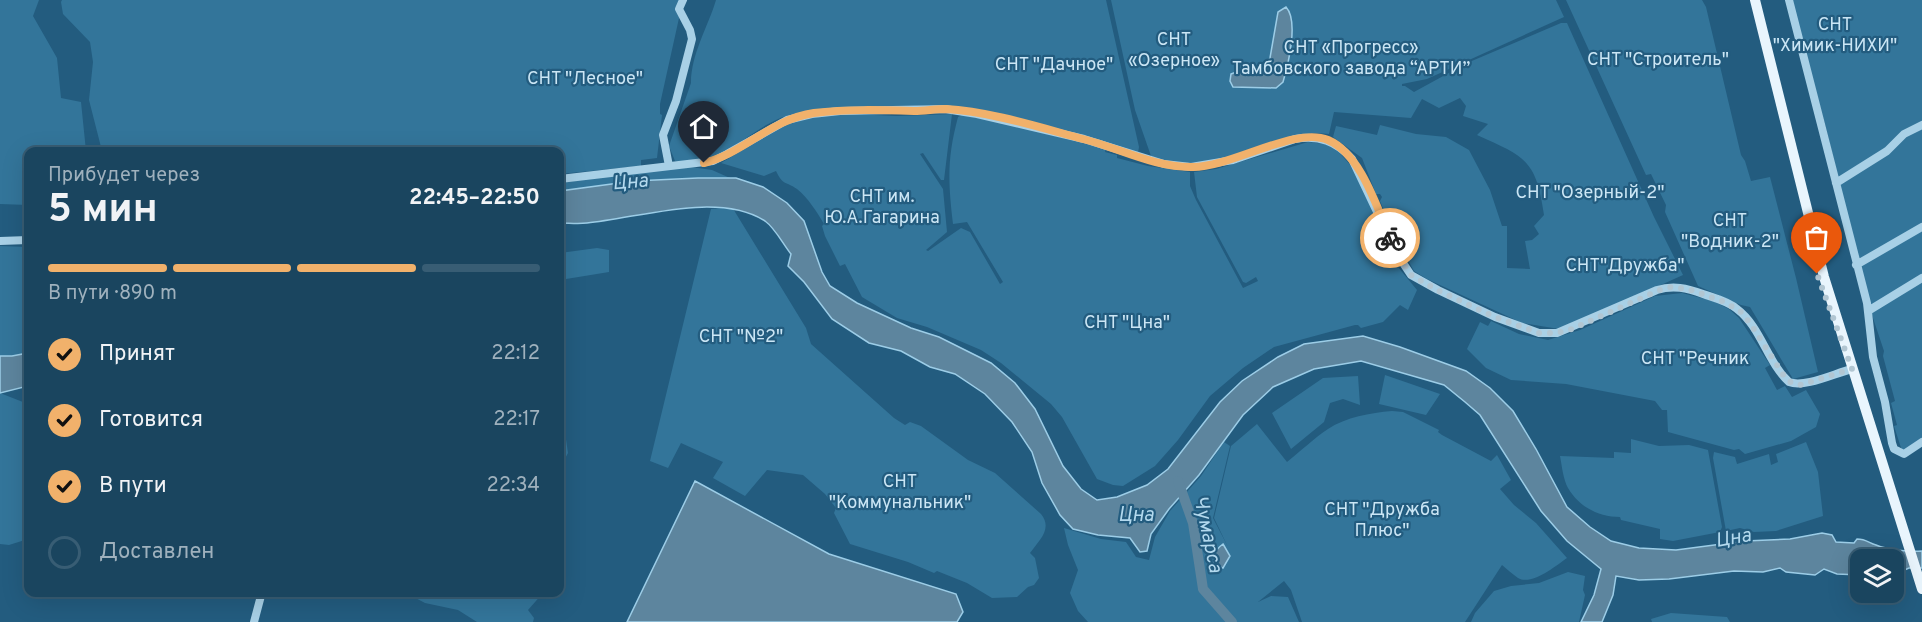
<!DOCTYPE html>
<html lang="ru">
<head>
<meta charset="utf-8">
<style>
  body { margin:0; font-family:Overpass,sans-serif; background:#274f68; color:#f1f3f6; height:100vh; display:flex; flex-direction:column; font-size:22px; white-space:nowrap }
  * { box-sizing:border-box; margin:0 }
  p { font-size:20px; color:#9fb1bd }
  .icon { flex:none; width:33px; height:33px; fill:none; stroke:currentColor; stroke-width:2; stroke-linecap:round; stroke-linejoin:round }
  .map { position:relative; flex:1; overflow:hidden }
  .drawer { position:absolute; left:24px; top:147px; width:540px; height:450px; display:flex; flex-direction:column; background:#1a455f; border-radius:12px; box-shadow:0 6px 24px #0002,0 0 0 2px #385d74 }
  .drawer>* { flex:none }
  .tools { position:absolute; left:1850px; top:549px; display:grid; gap:12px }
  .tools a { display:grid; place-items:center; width:54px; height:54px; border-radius:12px; background:#1a455f; box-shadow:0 6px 24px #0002,0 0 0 2px #385d74; font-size:30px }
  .pin { position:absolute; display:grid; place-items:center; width:51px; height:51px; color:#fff; margin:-62px -26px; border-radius:50% 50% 50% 0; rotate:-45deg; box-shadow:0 0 6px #0007 }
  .pin .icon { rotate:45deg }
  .courier { position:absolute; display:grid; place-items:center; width:60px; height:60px; margin:-30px; border:4px solid #f1b16b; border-radius:50%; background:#fff; color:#222; box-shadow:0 2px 8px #0007 }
  .headline em { font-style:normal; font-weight:700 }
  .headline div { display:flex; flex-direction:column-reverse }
  .headline { display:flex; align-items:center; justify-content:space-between; height:102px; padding:0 24px }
  h1 { font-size:39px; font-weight:700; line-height:45px }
  .bar { display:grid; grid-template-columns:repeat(4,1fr); gap:9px 6px; align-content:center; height:72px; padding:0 24px }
  .bar i { height:8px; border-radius:4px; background:#385d74 }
  .bar .current { background:#f1b16b }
  .bar p { grid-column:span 4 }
  ol { padding:0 24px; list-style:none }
  li { display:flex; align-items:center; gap:18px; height:66px }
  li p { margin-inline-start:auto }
  li .icon { padding:6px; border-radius:50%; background:#f1b16b; color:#111; stroke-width:4 }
  li:last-child { color:#9fb1bd }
  li i { width:33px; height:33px; border:3px solid #385d74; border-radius:50% }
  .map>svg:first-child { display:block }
  .green { fill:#33759a }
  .water { fill:#5d859e; stroke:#9ccde7; stroke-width:1.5 }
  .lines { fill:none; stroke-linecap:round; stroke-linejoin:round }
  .river { stroke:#5d859e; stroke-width:10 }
  .minor { stroke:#a8d0e6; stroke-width:8 }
  .major { stroke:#e9f5fd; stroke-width:10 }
  .done { stroke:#b2c6d2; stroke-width:6; stroke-dasharray:0 10.8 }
  .route { stroke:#f1b16b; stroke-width:8 }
  .labels { text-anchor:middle; stroke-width:4.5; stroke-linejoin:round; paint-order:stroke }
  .park-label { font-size:18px; fill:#cbe6f5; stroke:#235c7f }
  .water-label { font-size:20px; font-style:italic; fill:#b3d9ee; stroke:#235c7f }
</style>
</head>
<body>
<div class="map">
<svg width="1922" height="622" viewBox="0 0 1922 622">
  <rect width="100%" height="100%" fill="#235c7f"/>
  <!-- green -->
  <path class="green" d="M0,0H39L33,16L57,58L61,98L81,102L86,151L28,152V205L0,204Z
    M62,0H683L660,104V114L662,115L657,158L641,160V166L560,174V152L102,151L89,100L93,62L90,42L63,14L61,2Z
    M716,0H1106L1139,147L1138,153C1079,136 1008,110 948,106C930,104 912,107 894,107C860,108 827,108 794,114C752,122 722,172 675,161L669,146L691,83C691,54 708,27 716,0Z
    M1111,0H1556L1564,17L1427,79L1402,84V86H1405L1414,92L1467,63L1561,23H1567L1654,217L1683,275L1592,316L1559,329L1522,323L1427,279L1414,271L1396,239L1380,201L1382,197L1380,194H1376L1362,158L1333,137L1336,126L1377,135L1380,125L1416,134L1446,137L1469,150L1490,190L1502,226H1507V268L1530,269L1525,241L1532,240L1539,234L1534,226L1544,215C1536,160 1526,157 1477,135L1488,124L1463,116L1466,106L1460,98L1439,108L1422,99L1411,118L1334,112L1329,134C1296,129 1267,147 1236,154V156C1209,162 1178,168 1151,156L1135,110Z
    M1566,0H1702L1706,7L1741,155L1745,161L1751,181L1770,177L1796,278L1818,372L1793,379L1750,307L1741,305L1698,286L1665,212L1666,205L1651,174L1646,175Z
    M1791,0H1922V441L1902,451L1894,426L1897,425L1891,403L1895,401L1883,356L1884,351L1871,312L1826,128Z
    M852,114L897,116L952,114L944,180H941L923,153L920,154L943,189L947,232L926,250L928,251L961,228L970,232L1000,284L1003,282L967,222L953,224C948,182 947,158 958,117L962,115L1000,122L1106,149L1105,152L1117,155V158L1148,166L1190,172V186L1196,200L1243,288L1258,281L1256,277L1246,283L1243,282L1197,197L1194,172L1216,169L1308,142L1325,144L1336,149L1354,169L1398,267L1417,290L1408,310L1400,305L1383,322L1361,328L1358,325H1355L1274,347L1243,368L1210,396L1178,440L1155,466L1123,486L1113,485L1097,479L1062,417L1051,404L1001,363L981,350L927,327L897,318L862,297L845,264L840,266L825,236L822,226L824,224C817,212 808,198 797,189C786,181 783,186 776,171L764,176L721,163L786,124L827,115Z
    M691,167L712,170L730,178L634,181L560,191V181Z
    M732,207L806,328L811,344L894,418L905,425L910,422L921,426L968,460L995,473L1041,514C1053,529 1039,540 1030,553L1035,558L1039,578L1034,585L1028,587L1017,597L992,598L967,583L937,571L934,573L908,562L850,544L834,513L836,508L825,494L803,475L767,470L745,496L713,478L723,462L681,443L668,468L650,461L711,209Z
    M0,246L28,247V353L12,356H0Z
    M597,248L609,250V272L560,280V253Z
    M1682,293L1713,301L1729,309L1739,318L1770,365L1765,368L1777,390L1785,386L1792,397L1806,390L1820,414L1816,427L1791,441L1745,454L1739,449L1734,450L1668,432L1667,410H1662L1655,401L1566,384L1511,380L1486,368L1467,349L1480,322L1488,326L1491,321L1519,334L1548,340L1580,330L1655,296Z
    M1385,375L1440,394L1426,415L1379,404Z
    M1358,376L1360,405L1343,399L1330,403L1324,422L1291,449L1272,413L1323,378Z
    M0,393L28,404V539L9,545L0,544Z
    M560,398L568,453L560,468Z
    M1392,411L1403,412L1439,430L1438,432L1442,435L1491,461L1497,455L1511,480L1500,489L1514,505L1536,523L1567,558C1556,566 1531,586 1518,578C1512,574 1507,569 1502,565L1465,622H1302L1291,590L1284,581L1258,602L1271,596L1288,597L1299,622H1088L1078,611L1070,593L1078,570L1068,545L1064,528L1101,539L1126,542L1136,557L1149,560L1155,537L1170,511L1201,476L1224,442L1230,446L1213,518L1228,547L1214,518L1231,446L1257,424L1287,462C1301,451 1313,439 1328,429C1346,417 1370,413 1392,411Z
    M1631,439L1659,446L1689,445L1708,450L1722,527L1720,532L1673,541L1660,539V529L1621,520L1620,517C1599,517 1579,507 1568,488C1563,479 1562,466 1560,456L1614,458V452L1631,453Z
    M1806,442L1818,472L1823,516L1776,531L1754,532L1740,528L1726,531L1713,458L1714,452L1735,457L1737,464L1769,454L1771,465L1778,462L1776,454Z
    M1568,572L1585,576L1583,590L1585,595L1579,622H1471L1475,613L1494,591L1511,586L1539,583Z
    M406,593H543L528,610L534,618L533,622H477L458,610L425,603Z
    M1671,613L1727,617L1730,622H1652L1651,619Z"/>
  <!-- water -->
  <path class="water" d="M1286,7C1299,21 1288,65 1283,82L1276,88L1233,87L1230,81L1231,74C1244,68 1262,72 1270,58L1278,12Z
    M698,178H736L763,187L787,203L804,221L822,272L830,286L857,303L911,328L939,337L991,363L1015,383L1035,409L1063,466L1081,489L1097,500L1117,497L1147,485L1168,469L1220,402L1242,381L1278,357L1304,344L1363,336L1400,347L1466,371L1490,388L1513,411L1536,449L1567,507L1590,527L1611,541L1639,548L1676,550L1745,541L1790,539L1822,533L1832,535L1836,542L1854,543L1857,539C1866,539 1869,543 1876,545C1888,550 1909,552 1922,551V568H1909L1893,575V560H1860V575L1837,574L1824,569L1815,575L1786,572L1780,568L1763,572L1734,571L1669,579L1639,580L1616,576L1613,595L1602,622H1581L1594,595L1601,569L1567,541L1541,511L1480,415L1465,402L1444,385L1361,361L1314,369L1273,387L1243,415L1199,475L1169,509L1151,534L1147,551L1140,552L1130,538L1098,535L1073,529L1060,515L1042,483L1032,452L1012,422L985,394L955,374L930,367L901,351L869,343L832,319L804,282L788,266L791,254C783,244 775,228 765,221C718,191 639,218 587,223C578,224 569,223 560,223V191L634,181Z
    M28,353V386L0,393V356H12Z
    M695,481L829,554L956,594L963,612L957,622H627Z
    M1223,544L1230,556L1223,568L1214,564C1214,554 1215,550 1223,544Z"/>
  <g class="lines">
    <!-- river -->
    <path class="river" d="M1178,481L1193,523L1203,589L1232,622"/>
    <!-- minor -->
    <path class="minor" d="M1789,0L1867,303L1873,357L1885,402L1892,443L1894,449L1904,454L1922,442
      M669,166L663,135L676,101L692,39L690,30L679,9L683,0
      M560,179L713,161L727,154L787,120L812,114L840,111L945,109L977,114L1084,139L1164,164L1191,167L1233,160L1295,139C1319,135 1336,141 1352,159L1397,254L1411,275L1438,290L1495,317L1539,333H1557L1657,290C1673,285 1687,288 1703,294C1714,298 1728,301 1737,309C1761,327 1767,362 1789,382C1805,388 1835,373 1852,369
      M1836,183L1887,151L1904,134L1922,125
      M0,241L28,240
      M1856,265L1922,227
      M1868,311L1922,278
      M254,622L262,592"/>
    <!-- major -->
    <path class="major" d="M1755,0L1824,277L1922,589"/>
  </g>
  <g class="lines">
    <!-- done -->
    <path class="done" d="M1390,238L1397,254L1411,275L1437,290L1495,317L1539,333H1557L1572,329L1662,289L1672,287L1688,289L1722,301L1740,311L1750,323L1786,379L1792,383L1800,385L1852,369L1817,274"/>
    <!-- route -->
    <path class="route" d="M704,163C744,153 771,119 814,113C847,109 881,110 914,111C925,111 935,109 946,109C988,111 1042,128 1083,139C1119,148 1155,168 1193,167C1232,167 1295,126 1328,140C1361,154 1377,208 1390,238"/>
  </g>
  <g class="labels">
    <!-- park labels -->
    <g class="park-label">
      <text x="1835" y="30">СНТ<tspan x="1835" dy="21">"Химик-НИХИ"</tspan></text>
      <text x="1174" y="45">СНТ<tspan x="1174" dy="21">«Озерное»</tspan></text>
      <text x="1351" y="53">СНТ «Прогресс»<tspan x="1351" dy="21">Тамбовского завода “АРТИ”</tspan></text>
      <text x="1658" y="65">СНТ "Строитель"</text>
      <text x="1054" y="70">СНТ "Дачное"</text>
      <text x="585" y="84">СНТ "Лесное"</text>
      <text x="1590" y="198">СНТ "Озерный-2"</text>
      <text x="882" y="202">СНТ им.<tspan x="882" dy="21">Ю.А.Гагарина</tspan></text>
      <text x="1730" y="226">СНТ<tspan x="1730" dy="21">"Водник-2"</tspan></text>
      <text x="1625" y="271">СНТ"Дружба"</text>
      <text x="1127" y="328">СНТ "Цна"</text>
      <text x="741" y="342">СНТ "№2"</text>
      <text x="1695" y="364">СНТ "Речник</text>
      <text x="900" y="487">СНТ<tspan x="900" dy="21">"Коммунальник"</tspan></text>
      <text x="1382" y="515">СНТ "Дружба<tspan x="1382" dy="21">Плюс"</tspan></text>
    </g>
    <!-- water labels -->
    <g class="water-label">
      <text transform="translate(630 181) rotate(-5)" y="7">Цна</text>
      <text x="1136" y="521">Цна</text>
      <text transform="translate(1209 534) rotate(78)" y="7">Чумарса</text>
      <text transform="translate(1733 537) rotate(-10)" y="7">Цна</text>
    </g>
  </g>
</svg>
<div class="tools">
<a><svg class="icon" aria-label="layers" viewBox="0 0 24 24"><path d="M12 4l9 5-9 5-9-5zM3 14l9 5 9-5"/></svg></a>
</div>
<div class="pin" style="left:1817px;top:274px;background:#ea580c"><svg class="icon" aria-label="bag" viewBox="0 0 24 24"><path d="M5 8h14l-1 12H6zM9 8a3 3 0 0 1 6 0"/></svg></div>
<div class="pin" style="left:704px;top:163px;background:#1f2937"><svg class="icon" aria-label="home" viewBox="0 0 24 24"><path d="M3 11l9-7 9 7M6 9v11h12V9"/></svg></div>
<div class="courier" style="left:1390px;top:238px"><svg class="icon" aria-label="bike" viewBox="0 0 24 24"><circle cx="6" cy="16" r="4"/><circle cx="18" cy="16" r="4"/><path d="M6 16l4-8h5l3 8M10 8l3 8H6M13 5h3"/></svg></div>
<section class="drawer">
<div class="headline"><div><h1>5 мин</h1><p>Прибудет через</p></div><em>22:45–22:50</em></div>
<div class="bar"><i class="current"></i><i class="current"></i><i class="current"></i><i></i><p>В пути · 890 m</p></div>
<ol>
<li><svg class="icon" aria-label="check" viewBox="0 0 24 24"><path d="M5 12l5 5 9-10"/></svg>Принят<p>22:12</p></li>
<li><svg class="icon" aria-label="check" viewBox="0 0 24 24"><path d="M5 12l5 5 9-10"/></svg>Готовится<p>22:17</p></li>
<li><svg class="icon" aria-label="check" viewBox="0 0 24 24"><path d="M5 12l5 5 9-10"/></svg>В пути<p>22:34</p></li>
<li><i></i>Доставлен</li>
</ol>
</section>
</div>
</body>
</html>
